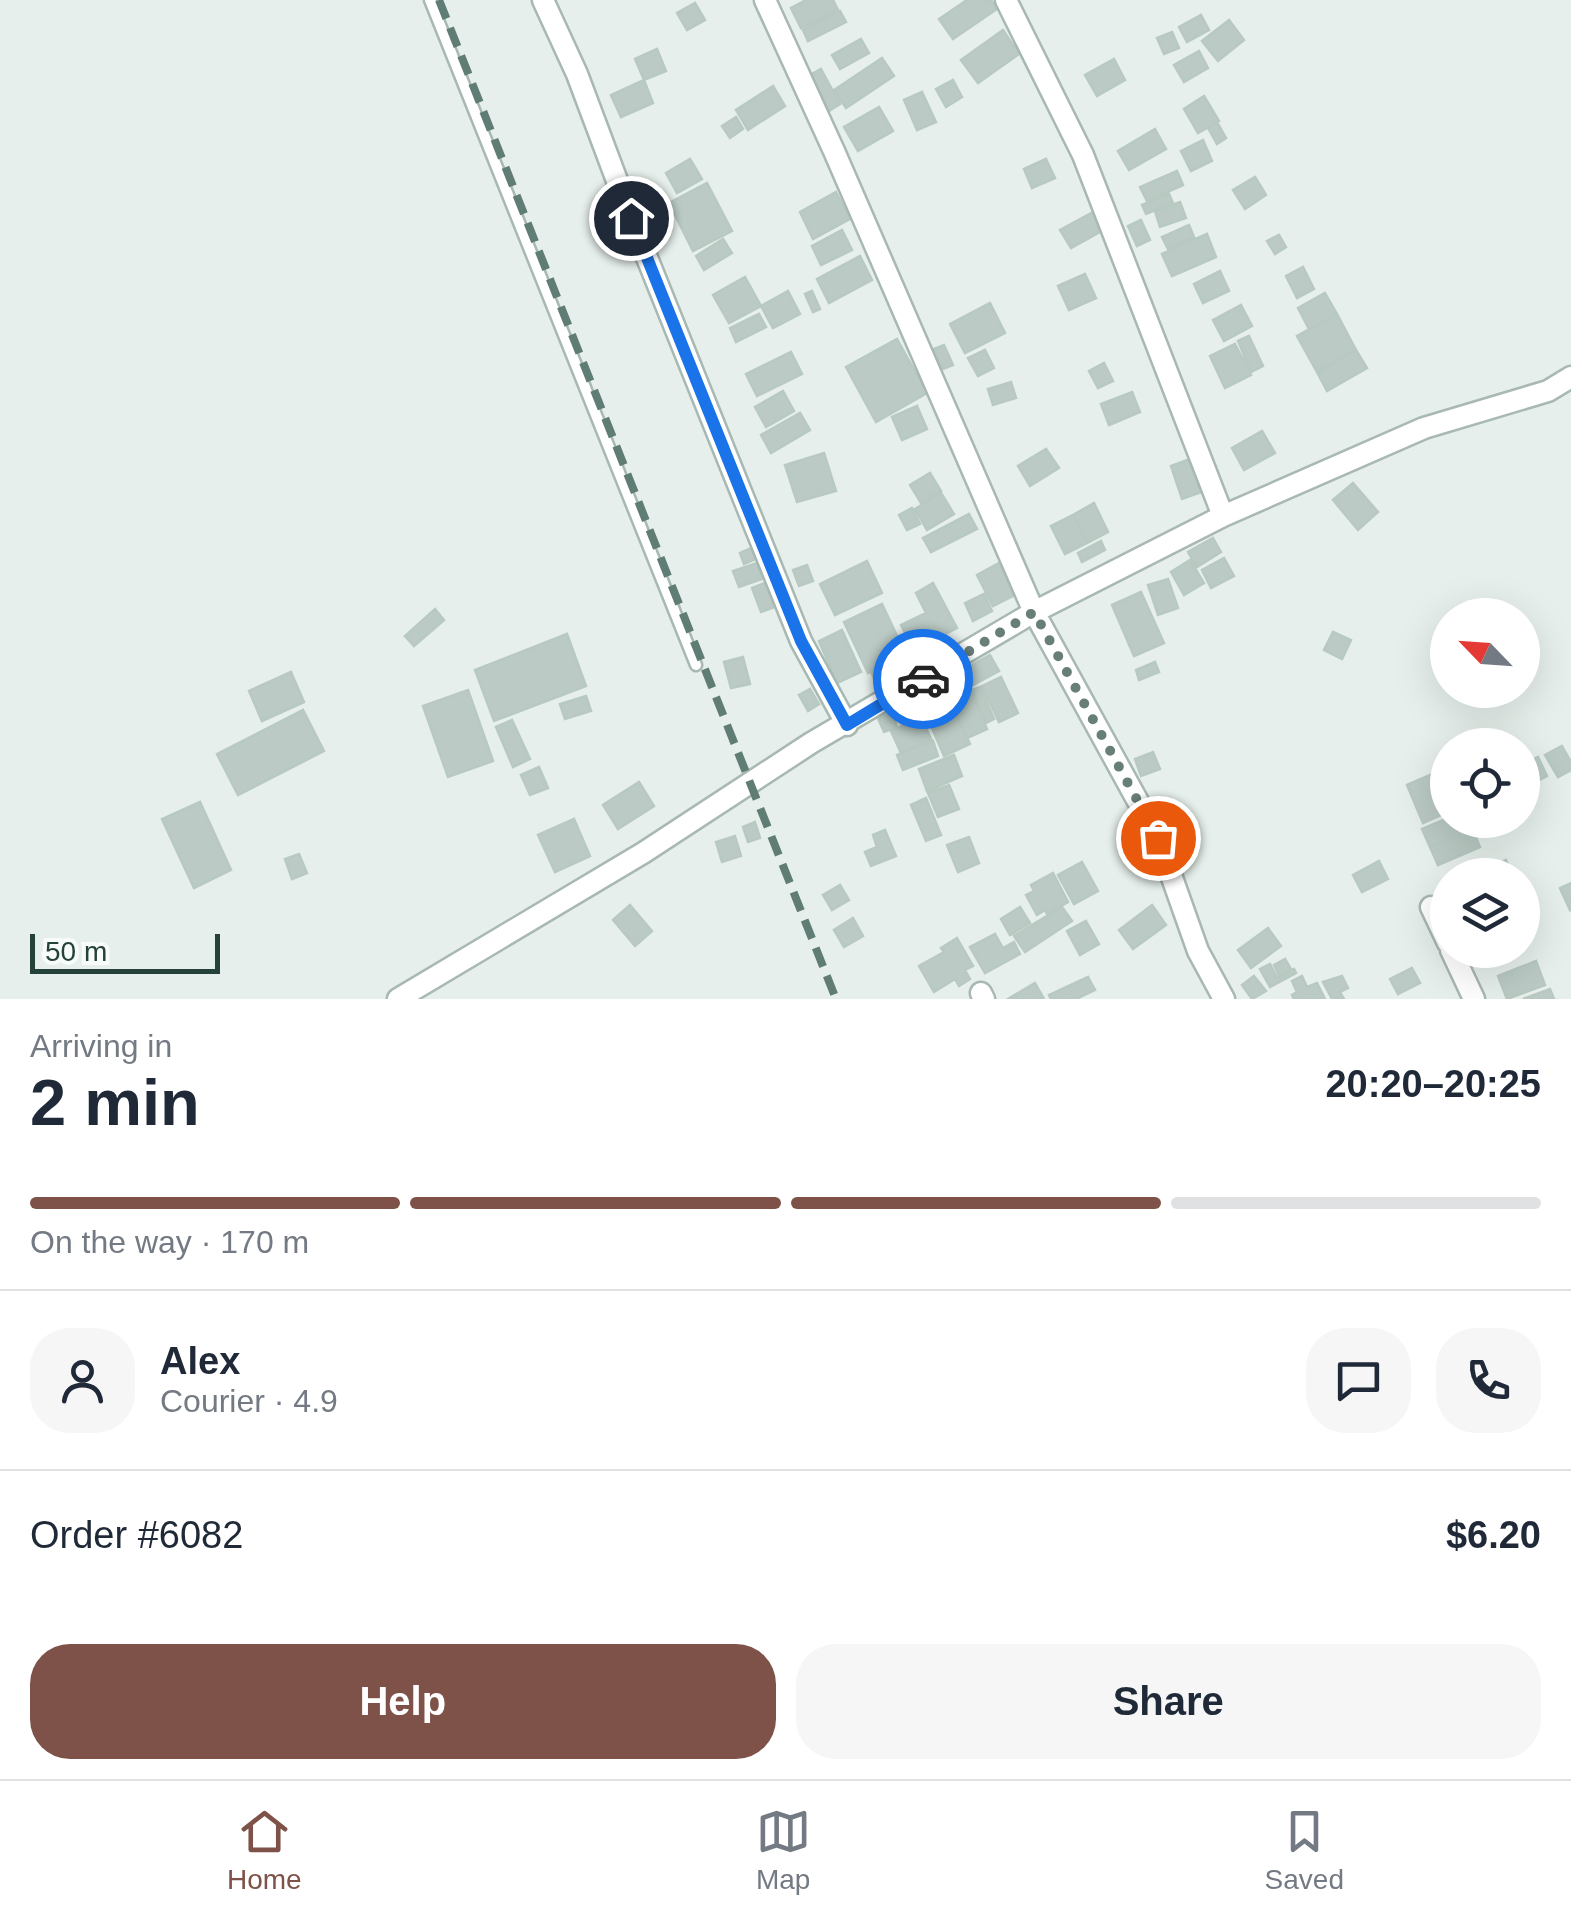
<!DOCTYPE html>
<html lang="en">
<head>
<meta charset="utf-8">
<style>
  body { margin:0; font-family:Arial,sans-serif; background:#f6f6f7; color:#1f2937; height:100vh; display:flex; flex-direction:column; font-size:38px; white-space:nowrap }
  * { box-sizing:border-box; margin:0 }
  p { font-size:32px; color:#747a83 }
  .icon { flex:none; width:55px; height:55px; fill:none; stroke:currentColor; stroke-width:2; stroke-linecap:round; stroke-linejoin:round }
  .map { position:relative; height:999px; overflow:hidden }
  .panel { display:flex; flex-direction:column; background:#fff; flex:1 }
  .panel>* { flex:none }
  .needle { width:65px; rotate:295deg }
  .fabs { position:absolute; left:1430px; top:598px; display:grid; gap:20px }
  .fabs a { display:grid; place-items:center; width:110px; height:110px; border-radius:50%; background:#fff; box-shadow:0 10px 40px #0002; font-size:50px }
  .scale { position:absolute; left:30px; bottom:25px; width:190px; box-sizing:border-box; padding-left:10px; border:5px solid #24423a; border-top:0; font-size:28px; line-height:35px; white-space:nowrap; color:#24423a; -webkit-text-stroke:8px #f7fbf9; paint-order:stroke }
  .pin { position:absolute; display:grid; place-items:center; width:85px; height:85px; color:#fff; margin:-42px; border:5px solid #fff; border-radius:50%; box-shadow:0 2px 10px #0007 }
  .courier { position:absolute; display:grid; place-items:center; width:100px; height:100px; margin:-50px; border:8px solid #1a73e8; border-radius:50%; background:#fff; color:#222; box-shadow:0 2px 12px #0007 }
  .head em { font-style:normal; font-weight:600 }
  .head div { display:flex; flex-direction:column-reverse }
  .head { display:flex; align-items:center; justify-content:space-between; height:170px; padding:0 30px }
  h1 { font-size:65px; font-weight:600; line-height:75px }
  .bar { display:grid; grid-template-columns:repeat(4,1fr); gap:15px 10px; align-content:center; height:120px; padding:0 30px }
  .bar i { height:12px; border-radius:8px; background:#e0e1e3 }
  .bar .selected { background:#7f5249 }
  .bar p { grid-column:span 4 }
  .line { display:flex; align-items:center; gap:25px; padding:0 30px; border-top:2px solid #e0e1e3 }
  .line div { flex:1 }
  .round { display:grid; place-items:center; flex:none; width:105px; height:105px; border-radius:40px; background:#f6f6f7 }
  .button { display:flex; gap:20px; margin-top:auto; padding:20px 30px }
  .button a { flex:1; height:115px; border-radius:40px; background:#7f5249; color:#fff; font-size:40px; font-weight:600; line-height:115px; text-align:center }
  .button a+a { background:#f6f6f7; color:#1f2937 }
  .tab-bar { display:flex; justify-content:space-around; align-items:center; height:140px; border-top:2px solid #e0e1e3; background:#fff; font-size:28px; color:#747a83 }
  .tab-bar a { display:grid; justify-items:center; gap:5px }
  .tab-bar .selected { color:#7f5249 }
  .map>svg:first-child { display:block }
  .building { fill:#bbcac4; stroke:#b8c9c2; stroke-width:2.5 }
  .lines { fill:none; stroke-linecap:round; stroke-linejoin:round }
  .lane-casing { stroke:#a8b8b2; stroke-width:15 }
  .street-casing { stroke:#a8b8b2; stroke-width:25 }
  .lane { stroke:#fff; stroke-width:10 }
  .street { stroke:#fff; stroke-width:20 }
  .rail { stroke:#5f7d75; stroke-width:8; stroke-dasharray:20 10; stroke-linecap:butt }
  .done { stroke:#687f78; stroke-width:10; stroke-dasharray:0 18 }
  .route { stroke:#1a73e8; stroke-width:12 }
</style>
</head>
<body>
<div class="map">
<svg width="1571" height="999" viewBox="0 0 1571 999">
  <rect width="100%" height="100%" fill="#e6efeb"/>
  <!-- building -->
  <path class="building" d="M806,0H833L838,10L801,28L791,8Z
    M967,0H991L997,9L953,39L939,19Z
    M695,3L705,20L687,30L677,13Z
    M840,11L846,22L808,41L803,30Z
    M1201,15L1209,30L1187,42L1179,27Z
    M1229,20L1244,40L1218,61L1202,41Z
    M1003,30L1019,54L978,83L961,60Z
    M1172,32L1179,48L1164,54L1157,38Z
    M861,39L869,53L840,69L832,55Z
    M657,49L666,71L644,80L635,59Z
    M1199,51L1208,68L1184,82L1174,65Z
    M882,58L894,76L846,108L834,90Z
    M1114,59L1125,80L1097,96L1085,75Z
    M821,69L840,104L829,111L810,75Z
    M644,80L653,103L621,117L611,95Z
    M953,80L962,97L946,107L936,89Z
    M773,86L785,106L748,130L736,110Z
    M922,92L936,122L917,130L904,100Z
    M1204,96L1219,121L1198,133L1184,109Z
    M879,107L893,131L858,151L844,127Z
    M736,117L743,129L730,138L722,126Z
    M1217,122L1226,138L1217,144L1208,128Z
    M1155,129L1166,149L1129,170L1118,151Z
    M1203,140L1212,161L1191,171L1181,151Z
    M690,159L702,179L677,193L666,173Z
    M1046,159L1055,178L1032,188L1024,169Z
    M1177,171L1183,185L1147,201L1140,187Z
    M1255,177L1266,195L1245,209L1233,190Z
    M707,183L732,231L693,251L669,203Z
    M836,192L850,219L813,239L800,212Z
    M1169,194L1173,203L1146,214L1142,205Z
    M1180,202L1186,218L1160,227L1155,211Z
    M1097,210L1107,228L1071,248L1060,230Z
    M1141,220L1150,240L1137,246L1128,226Z
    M1189,225L1194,237L1168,249L1162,237Z
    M842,230L852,250L821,265L812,246Z
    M1207,234L1216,257L1172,276L1162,254Z
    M1279,235L1286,247L1275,254L1267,241Z
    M723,239L732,253L704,270L696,256Z
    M860,256L872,280L829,303L817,279Z
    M1303,267L1314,289L1297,298L1286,276Z
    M1220,271L1229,291L1203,303L1194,284Z
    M1085,274L1096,298L1069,310L1058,286Z
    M745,277L761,306L729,323L713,295Z
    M788,291L800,314L773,328L761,306Z
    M812,291L820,309L813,312L805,294Z
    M1325,293L1337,314L1309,329L1298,308Z
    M990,303L1005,333L965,353L950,324Z
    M1241,305L1252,326L1224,341L1213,320Z
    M759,314L766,327L736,342L730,328Z
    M1337,314L1356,350L1317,372L1297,336Z
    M1249,336L1263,366L1251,372L1238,341Z
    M897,339L927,393L876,422L846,367Z
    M1235,344L1251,375L1225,388L1210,356Z
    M944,345L953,365L943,369L934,349Z
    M985,350L994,368L978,376L968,358Z
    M1356,350L1367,368L1327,391L1317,372Z
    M791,352L802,374L757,396L746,374Z
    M1104,363L1113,381L1098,388L1089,371Z
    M1011,382L1016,398L993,405L988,389Z
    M783,391L794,411L766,427L755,407Z
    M1132,392L1140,412L1109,425L1101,404Z
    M917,406L927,429L902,440L892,417Z
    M800,413L810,430L771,453L761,435Z
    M1262,431L1275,453L1244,470L1232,448Z
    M1046,449L1059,468L1030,486L1018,466Z
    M824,453L836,491L797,502L785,465Z
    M1198,456L1210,489L1182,499L1171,466Z
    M930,473L941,491L921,503L910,485Z
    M1353,483L1378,512L1358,530L1333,500Z
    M941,493L954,514L927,530L915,509Z
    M1094,503L1108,532L1087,543L1073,515Z
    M912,508L920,524L907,530L899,515Z
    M969,514L977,529L931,552L923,538Z
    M1073,515L1087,543L1065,554L1051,526Z
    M1213,538L1221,552L1197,567L1188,552Z
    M1101,541L1105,550L1082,562L1078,553Z
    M761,544L765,555L744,564L740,553Z
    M1224,558L1234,576L1211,588L1202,570Z
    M1190,560L1204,583L1184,595L1171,572Z
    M867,561L882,593L835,615L820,584Z
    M757,563L762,579L739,587L733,571Z
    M999,563L1015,595L993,606L977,575Z
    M807,565L813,581L799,586L793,570Z
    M1168,579L1178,608L1158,615L1148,585Z
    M773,580L783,604L761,612L752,588Z
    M933,583L957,628L914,650L901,625L926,613L916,593Z
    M1141,592L1164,643L1134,656L1112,605Z
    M984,594L992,611L973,621L965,603Z
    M882,604L906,655L868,673L844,622Z
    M435,609L444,620L414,646L405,636Z
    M842,630L861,672L837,683L819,641Z
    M1333,632L1351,640L1342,659L1324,650Z
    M567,634L586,686L494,721L475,670Z
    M990,655L999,671L971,686L963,670Z
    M743,657L750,684L731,688L724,662Z
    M897,659L902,668L876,683L872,674Z
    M1155,662L1159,672L1139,680L1136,670Z
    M291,672L304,702L262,721L249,691Z
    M963,675L987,729L967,738L943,684Z
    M1001,677L1018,713L999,722L982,686Z
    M938,682L947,701L934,708L925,688Z
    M980,687L994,719L986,723L972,690Z
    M810,689L819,704L808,711L799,695Z
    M468,690L493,761L448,777L423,706Z
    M922,692L930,709L901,723L894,707Z
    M586,696L591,711L565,719L560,704Z
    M951,702L970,744L944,756L926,714Z
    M303,710L324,751L238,795L217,754Z
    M892,713L897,727L884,732L878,718Z
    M921,717L931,739L901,753L891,731Z
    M512,720L530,759L513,767L496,727Z
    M933,741L938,756L903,770L897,755Z
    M1562,746L1571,762V770L1558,777L1545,755Z
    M1153,752L1160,769L1141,776L1135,759Z
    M954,755L962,776L927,791L919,769Z
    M1538,757L1547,776L1532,784L1522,765Z
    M539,767L548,788L530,795L521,775Z
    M1446,768L1448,812L1423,823L1407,785Z
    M639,782L654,806L618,829L603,805Z
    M949,785L959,809L938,817L928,793Z
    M926,798L941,835L926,841L911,805Z
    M200,802L231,870L194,888L162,819Z
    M1448,818L1454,820L1460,834L1430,847L1422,829Z
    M574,819L590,856L555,872L538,835Z
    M755,822L760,838L748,842L743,827Z
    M1472,828L1480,847L1438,865L1430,847Z
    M885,830L896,856L871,866L865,852L877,847L873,835Z
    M735,836L741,856L722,862L716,842Z
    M969,837L979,863L958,872L947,845Z
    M299,854L307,873L292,879L285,859Z
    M1506,860L1512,875H1472Z
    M1379,861L1388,879L1362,892L1353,875Z
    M1082,862L1098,891L1074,904L1058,875Z
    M1053,873L1068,902L1047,914L1045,910L1037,915L1026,895L1034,891L1031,885Z
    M1571,883V909L1570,910L1560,888Z
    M840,885L849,900L832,910L823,895Z
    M630,905L652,931L635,946L613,920Z
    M1152,905L1166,925L1133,949L1119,930Z
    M1020,907L1030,923L1010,935L1001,919Z
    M1062,907L1072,921L1025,952L1014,936Z
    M853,918L863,936L844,947L834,930Z
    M1086,921L1099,944L1080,955L1067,931Z
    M1268,928L1281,946L1251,968L1238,950Z
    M995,934L1003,948L1014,942L1020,954L985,973L970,947Z
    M957,938L973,966L965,970L970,979L959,986L955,979L934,992L919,966L944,952L941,948Z
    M1285,959L1291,969L1279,976L1274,965Z
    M1536,961L1545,985L1507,999L1498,976Z
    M1270,964L1277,978L1294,969L1296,973L1270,987L1260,969Z
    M1412,968L1420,983L1398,994L1390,979Z
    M1254,976L1266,991L1252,999L1242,985Z
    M1302,976L1307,987L1317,983L1325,999H1294L1292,995L1297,992L1292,981Z
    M1342,976L1348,988L1340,992L1344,999H1332L1323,982Z
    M1088,977L1095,990L1076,999H1051L1049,995Z
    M1035,983L1044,999H1008Z
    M1550,989L1554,999H1523Z"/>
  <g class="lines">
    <!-- lane casing -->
    <g class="lane-casing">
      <path id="lane" d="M430,0L696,665"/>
    </g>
    <!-- street casing -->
    <g class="street-casing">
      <path id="street" d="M543,0L577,74L631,218L801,641L847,725
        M765,0L834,151L1034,612L1158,838L1198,951L1224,999
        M1006,0L1083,155L1223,516
        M1431,907L1448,943
        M1451,950L1474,999
        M981,993L984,999
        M398,999L643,853L811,743L1034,612L1223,516L1424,428L1548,391L1571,377"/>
    </g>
    <!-- lane -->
    <use href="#lane" class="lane"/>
    <!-- street -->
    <use href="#street" class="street"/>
    <!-- rail -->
    <path class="rail" d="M439,0L836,999"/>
  </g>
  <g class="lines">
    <!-- done -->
    <path class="done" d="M923,679L1034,612L1158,838"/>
    <!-- route -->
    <path class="route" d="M631,218L801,641L847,725L923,679"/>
  </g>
</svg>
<div class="fabs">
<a><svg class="needle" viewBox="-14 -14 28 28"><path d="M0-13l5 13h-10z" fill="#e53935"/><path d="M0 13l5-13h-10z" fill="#747a83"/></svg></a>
<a><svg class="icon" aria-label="locate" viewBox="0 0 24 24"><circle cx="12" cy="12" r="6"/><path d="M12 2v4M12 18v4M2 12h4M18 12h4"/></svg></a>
<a><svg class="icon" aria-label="layers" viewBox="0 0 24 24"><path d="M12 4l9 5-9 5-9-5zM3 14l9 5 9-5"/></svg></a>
</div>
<div class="scale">50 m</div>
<div class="pin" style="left:1158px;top:838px;background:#ea580c"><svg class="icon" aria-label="bag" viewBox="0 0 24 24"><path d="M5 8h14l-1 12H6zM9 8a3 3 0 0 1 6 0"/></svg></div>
<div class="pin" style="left:631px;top:218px;background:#1f2937"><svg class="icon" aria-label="home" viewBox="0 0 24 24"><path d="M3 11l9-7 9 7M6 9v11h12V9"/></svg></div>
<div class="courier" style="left:923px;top:679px"><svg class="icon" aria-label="car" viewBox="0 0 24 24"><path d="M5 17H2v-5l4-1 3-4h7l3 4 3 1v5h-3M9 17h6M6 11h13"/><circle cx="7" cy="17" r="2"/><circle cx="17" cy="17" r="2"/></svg></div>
</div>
<section class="panel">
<div class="head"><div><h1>2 min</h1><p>Arriving in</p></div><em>20:20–20:25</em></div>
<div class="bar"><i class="selected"></i><i class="selected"></i><i class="selected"></i><i></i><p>On the way · 170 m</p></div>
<div class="line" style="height:180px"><a class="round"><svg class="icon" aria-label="person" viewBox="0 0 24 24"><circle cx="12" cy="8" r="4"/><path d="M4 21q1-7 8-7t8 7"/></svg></a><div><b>Alex</b><p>Courier · 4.9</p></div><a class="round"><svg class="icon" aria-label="chat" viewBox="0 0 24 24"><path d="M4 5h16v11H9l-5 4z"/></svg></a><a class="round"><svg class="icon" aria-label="phone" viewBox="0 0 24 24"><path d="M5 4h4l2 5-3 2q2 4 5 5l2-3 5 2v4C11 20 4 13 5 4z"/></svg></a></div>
<div class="line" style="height:130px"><div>Order #6082</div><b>$6.20</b></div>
<div class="button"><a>Help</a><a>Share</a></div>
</section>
<nav class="tab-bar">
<a class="selected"><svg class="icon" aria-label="home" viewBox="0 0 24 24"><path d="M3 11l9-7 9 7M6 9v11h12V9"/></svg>Home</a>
<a><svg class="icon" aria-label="map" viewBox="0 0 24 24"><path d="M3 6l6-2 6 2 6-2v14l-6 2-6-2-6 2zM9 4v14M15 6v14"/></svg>Map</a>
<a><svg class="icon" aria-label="saved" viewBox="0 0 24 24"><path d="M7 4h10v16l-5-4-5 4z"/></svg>Saved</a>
</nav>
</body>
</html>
